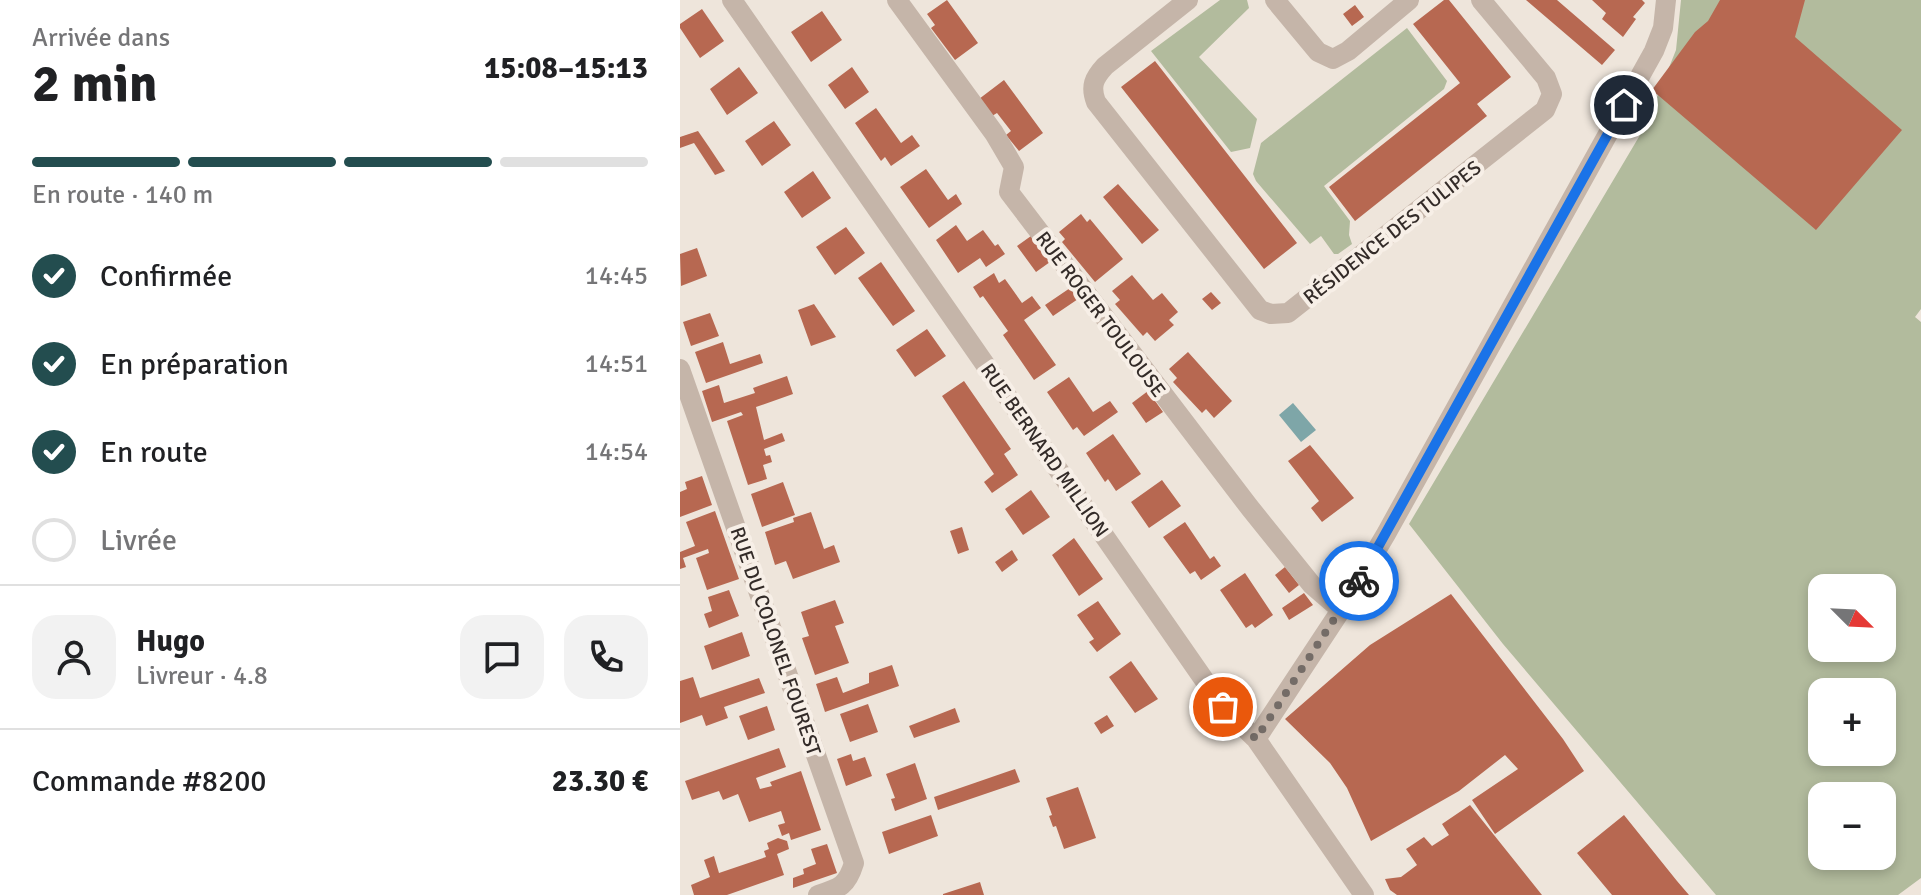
<!DOCTYPE html>
<html lang="fr">
<head>
<meta charset="utf-8">
<style>
  body { margin:0; font-family:Signika,sans-serif; background:#f2f2f2; color:#202124; height:100vh; display:flex; flex-direction:column; font-size:30px; white-space:nowrap }
  * { box-sizing:border-box; margin:0 }
  p { font-size:26px; color:#757577 }
  .icon { flex:none; width:44px; height:44px; fill:none; stroke:currentColor; stroke-width:2; stroke-linecap:round; stroke-linejoin:round }
  .map { position:relative; flex:1; overflow:hidden }
  .sheet { display:flex; flex-direction:column; background:#fff; width:680px }
  .sheet>* { flex:none }
  .needle { width:52px; rotate:114deg }
  .tools { position:absolute; left:1128px; top:574px; display:grid; gap:16px }
  .tools a { display:grid; place-items:center; width:88px; height:88px; border-radius:16px; background:#fff; box-shadow:0 4px 12px #0003; font-size:40px }
  .pin { position:absolute; display:grid; place-items:center; width:68px; height:68px; color:#fff; margin:-34px; border:4px solid #fff; border-radius:50%; box-shadow:0 2px 8px #0007 }
  .courier { position:absolute; display:grid; place-items:center; width:80px; height:80px; margin:-40px; border:6px solid #1a73e8; border-radius:50%; background:#fff; color:#222; box-shadow:0 2px 10px #0007 }
  .summary em { font-style:normal; font-weight:800 }
  .summary div { display:flex; flex-direction:column-reverse }
  .summary { display:flex; align-items:center; justify-content:space-between; height:136px; padding:0 32px }
  h1 { font-size:52px; font-weight:800; line-height:60px }
  .bar { display:grid; grid-template-columns:repeat(4,1fr); gap:12px 8px; align-content:center; height:96px; padding:0 32px }
  .bar i { height:10px; border-radius:6px; background:#e0e0e0 }
  .bar .active { background:#234d4f }
  .bar p { grid-column:span 4 }
  .line { display:flex; align-items:center; gap:20px; padding:0 32px; border-top:2px solid #e0e0e0 }
  .line div { flex:1 }
  .round { display:grid; place-items:center; flex:none; width:84px; height:84px; border-radius:24px; background:#f2f2f2 }
  ol { padding:0 32px; list-style:none }
  li { display:flex; align-items:center; gap:24px; height:88px }
  li p { margin-inline-start:auto }
  li .icon { padding:8px; border-radius:50%; background:#234d4f; color:#fff; stroke-width:4 }
  li:last-child { color:#757577 }
  li i { width:44px; height:44px; border:4px solid #e0e0e0; border-radius:50% }
  main { display:flex; flex:1; min-height:0 }
  .map>svg:first-child { display:block }
  .green { fill:#b2bb9d; fill-rule:evenodd }
  .water { fill:#7ea6a8 }
  .building { fill:#b76851 }
  .lines { fill:none; stroke-linecap:round; stroke-linejoin:round }
  .street { stroke:#c5b5a9; stroke-width:20 }
  .done { stroke:#746c67; stroke-width:8; stroke-dasharray:0 14.4 }
  .route { stroke:#1a73e8; stroke-width:10 }
  .labels { text-anchor:middle; stroke-width:8; stroke-linejoin:round; paint-order:stroke }
  .street-label { font-size:20px; fill:#332b28; stroke:#f7efe7 }
</style>
</head>
<body>
<main>
<section class="sheet">
<div class="summary"><div><h1>2 min</h1><p>Arrivée dans</p></div><em>15:08–15:13</em></div>
<div class="bar"><i class="active"></i><i class="active"></i><i class="active"></i><i></i><p>En route · 140 m</p></div>
<ol>
<li><svg class="icon" aria-label="check" viewBox="0 0 24 24"><path d="M5 12l5 5 9-10"/></svg>Confirmée<p>14:45</p></li>
<li><svg class="icon" aria-label="check" viewBox="0 0 24 24"><path d="M5 12l5 5 9-10"/></svg>En préparation<p>14:51</p></li>
<li><svg class="icon" aria-label="check" viewBox="0 0 24 24"><path d="M5 12l5 5 9-10"/></svg>En route<p>14:54</p></li>
<li><i></i>Livrée</li>
</ol>
<div class="line" style="height:144px"><a class="round"><svg class="icon" aria-label="person" viewBox="0 0 24 24"><circle cx="12" cy="8" r="4"/><path d="M4 21q1-7 8-7t8 7"/></svg></a><div><b>Hugo</b><p>Livreur · 4.8</p></div><a class="round"><svg class="icon" aria-label="chat" viewBox="0 0 24 24"><path d="M4 5h16v11H9l-5 4z"/></svg></a><a class="round"><svg class="icon" aria-label="phone" viewBox="0 0 24 24"><path d="M5 4h4l2 5-3 2q2 4 5 5l2-3 5 2v4C11 20 4 13 5 4z"/></svg></a></div>
<div class="line" style="height:104px"><div>Commande #8200</div><b>23.30 €</b></div>
</section>
<div class="map">
<svg width="1241" height="895" viewBox="0 0 1241 895">
  <rect width="100%" height="100%" fill="#eee5db"/>
  <!-- green -->
  <path class="green" d="M540,0H567L569,8L519,57L577,119L570,148L551,152L471,51Z
    M1001,0H1241V309L1235,317L1241,322V878L1218,895H1036L823,644L729,524L966,125L996,50ZM1142,588H1202V648H1142ZM1142,692H1202V752H1142ZM1142,796H1202V856H1142Z
    M727,28L767,81L764,89L644,186L670,221L669,235L672,244L658,254H654L641,236L630,244L576,181L573,174L581,143Z"/>
  <!-- water -->
  <path class="water" d="M613,403L636,430L621,442L599,415Z"/>
  <!-- building -->
  <path class="building" d="M267,0L298,43L275,60L251,28L255,25L247,14Z
    M764,0H769L831,77L797,104L807,116L675,221L649,187L780,83L733,24Z
    M846,0H877L935,50L922,65Z
    M912,0H962L965,3L953,17L956,19L943,37L922,19L926,13Z
    M1040,0H1125L1115,37L1222,130L1136,230L972,90L1015,32L1028,21Z
    M675,5L684,17L672,26L663,14Z
    M22,9L44,41L20,58L0,28V24Z
    M142,11L162,40L131,62L111,32Z
    M475,61L617,243L584,269L441,87Z
    M59,67L78,93L47,115L30,89Z
    M172,67L189,92L165,109L148,85Z
    M324,80L363,133L339,151L326,135L331,131L317,113L312,116L299,99Z
    M196,108L221,143L232,135L240,146L211,166L205,157L201,161L175,123Z
    M94,121L111,145L82,166L65,141Z
    M18,131L29,147L45,171L35,175L14,143L0,148V137Z
    M246,169L268,200L276,194L282,204L249,228L220,187Z
    M133,171L151,198L122,218L104,192Z
    M438,184L479,230L462,244L423,197Z
    M401,214L407,222L410,219L443,259L415,282L382,242L385,239L379,232Z
    M276,225L287,241L303,230L315,246L318,244L325,254L306,267L300,258L278,273L256,240Z
    M166,227L185,253L155,275L136,247Z
    M351,236L370,262L356,272L337,246Z
    M17,248L27,276L1,286L0,254Z
    M201,262L235,311L213,326L178,278Z
    M314,273L319,283L325,279L342,303L352,296L361,308L344,320L376,365L354,380L323,335L328,331L303,296L300,298L293,287Z
    M452,275L473,300L482,293L498,312L489,320L494,325L475,341L467,332L463,336L435,304L440,300L432,291Z
    M393,286L401,297L373,316L365,305Z
    M531,292L541,303L532,310L522,299Z
    M134,304L156,337L131,346L118,310Z
    M30,313L39,336L11,346L3,322Z
    M247,329L266,356L235,377L216,350Z
    M43,342L50,364L80,354L83,363L26,383L15,352Z
    M508,352L552,401L534,418L526,409L522,413L493,382L497,378L489,369Z
    M107,376L113,394L76,407L84,440L102,433L105,441L84,449L86,456L90,455L92,462L83,465L87,479L68,485L47,421L63,415L61,412L32,422L22,391L39,385L44,403L75,393L73,388Z
    M389,377L413,412L430,401L438,412L404,436L397,427L393,430L367,392Z
    M284,381L331,449L324,454L338,475L312,493L304,482L314,474L262,396Z
    M468,391L483,412L466,423L452,403Z
    M433,434L461,474L436,491L428,479L425,482L406,453Z
    M630,445L674,498L642,522L631,508L639,501L608,461Z
    M22,476L32,505L0,517V492L7,489L5,482Z
    M482,480L501,506L469,528L451,502Z
    M103,482L115,515L82,527L71,494Z
    M351,490L370,517L343,535L325,509Z
    M35,511L59,579L27,590L16,558L29,553L28,549L3,558L6,567L0,569V552L15,546L6,522Z
    M131,512L144,549L154,545L160,562L113,579L106,561L95,565L85,532L114,522L113,518Z
    M505,522L530,559L534,556L541,566L521,580L515,571L510,574L483,537Z
    M282,527L289,550L278,554L270,531Z
    M394,538L423,579L399,596L372,555Z
    M332,550L338,560L322,572L315,562Z
    M605,567L619,585L609,593L595,575Z
    M565,573L593,615L575,628L572,624L566,628L540,590Z
    M49,590L59,616L29,628L24,614L32,611L28,597Z
    M624,593L633,605L609,620L602,608Z
    M771,594L883,739L904,771L815,834L792,800L838,769L825,755L779,791L691,841L667,788L650,763L605,719L690,645Z
    M155,600L164,623L155,626L169,663L135,675L122,638L129,636L121,612Z
    M418,601L441,634L417,652L409,642L414,639L397,615Z
    M62,632L70,656L32,670L24,646Z
    M451,661L478,699L455,713L429,677Z
    M212,665L219,686L145,712L136,684L157,677L163,693L189,683V673Z
    M13,677L20,698L79,678L85,693L44,707L48,718L26,726L22,715L0,723V681Z
    M188,704L198,732L170,742L160,714Z
    M87,706L95,730L68,740L59,716Z
    M275,708L280,722L234,738L229,726Z
    M427,715L434,726L421,734L414,723Z
    M99,748L106,767L76,778L80,789L92,786L90,782L121,771L141,830L111,840L109,833L102,836L98,825L105,823L101,811L69,822L58,794L43,800L39,791L12,800L5,781Z
    M171,754L173,761L185,757L192,776L166,786L157,759Z
    M235,763L247,799L215,811L211,799L215,798L206,774Z
    M335,769L340,782L258,810L254,797Z
    M398,787L416,838L384,849L376,826L373,827L369,816L372,815L366,798Z
    M790,805L862,895H717L710,890L705,879L721,877L737,865L726,849L744,837L752,846L769,835L762,824Z
    M251,815L258,836L209,854L202,832Z
    M944,815L997,881L1009,895H932L897,853Z
    M98,838L107,841L109,849L97,854L104,875L47,895H14L11,885L30,877L24,860L34,856L39,873L86,857L84,851L89,849L87,843Z
    M147,844L157,873L113,888V878L124,874L123,869L136,864L131,849Z
    M300,882L304,895H263V894Z"/>
  <g class="lines">
    <!-- street -->
    <path class="street" d="M52,0L543,707L576,739L684,895
      M217,0L314,133L334,167L329,192L570,508L632,585L661,610
      M508,0L425,66C414,78 410,86 416,102L580,310L591,314L608,313L865,110L872,94L866,78L801,0
      M595,0L638,52L653,59L668,51L729,0
      M0,369L174,863C167,886 160,888 138,895
      M576,739L661,610L706,534L974,51L983,28L986,0"/>
  </g>
  <g class="lines">
    <!-- done -->
    <path class="done" d="M543,707L576,739L679,581"/>
    <!-- route -->
    <path class="route" d="M679,581L944,105"/>
  </g>
  <g class="labels">
    <!-- street labels -->
    <g class="street-label">
      <text transform="translate(712 232) rotate(-38)" y="7">RÉSIDENCE DES TULIPES</text>
      <text transform="translate(421 314) rotate(53)" y="7">RUE ROGER TOULOUSE</text>
      <text transform="translate(365 450) rotate(55)" y="7">RUE BERNARD MILLION</text>
      <text transform="translate(96 641) rotate(71)" y="7">RUE DU COLONEL FOUREST</text>
    </g>
  </g>
</svg>
<div class="tools">
<a><svg class="needle" viewBox="-14 -14 28 28"><path d="M0-13l5 13h-10z" fill="#e53935"/><path d="M0 13l5-13h-10z" fill="#757577"/></svg></a>
<a>+</a>
<a>−</a>
</div>
<div class="pin" style="left:543px;top:707px;background:#ea580c"><svg class="icon" aria-label="bag" viewBox="0 0 24 24"><path d="M5 8h14l-1 12H6zM9 8a3 3 0 0 1 6 0"/></svg></div>
<div class="pin" style="left:944px;top:105px;background:#1f2937"><svg class="icon" aria-label="home" viewBox="0 0 24 24"><path d="M3 11l9-7 9 7M6 9v11h12V9"/></svg></div>
<div class="courier" style="left:679px;top:581px"><svg class="icon" aria-label="bike" viewBox="0 0 24 24"><circle cx="6" cy="16" r="4"/><circle cx="18" cy="16" r="4"/><path d="M6 16l4-8h5l3 8M10 8l3 8H6M13 5h3"/></svg></div>
</div>
</main>
</body>
</html>
